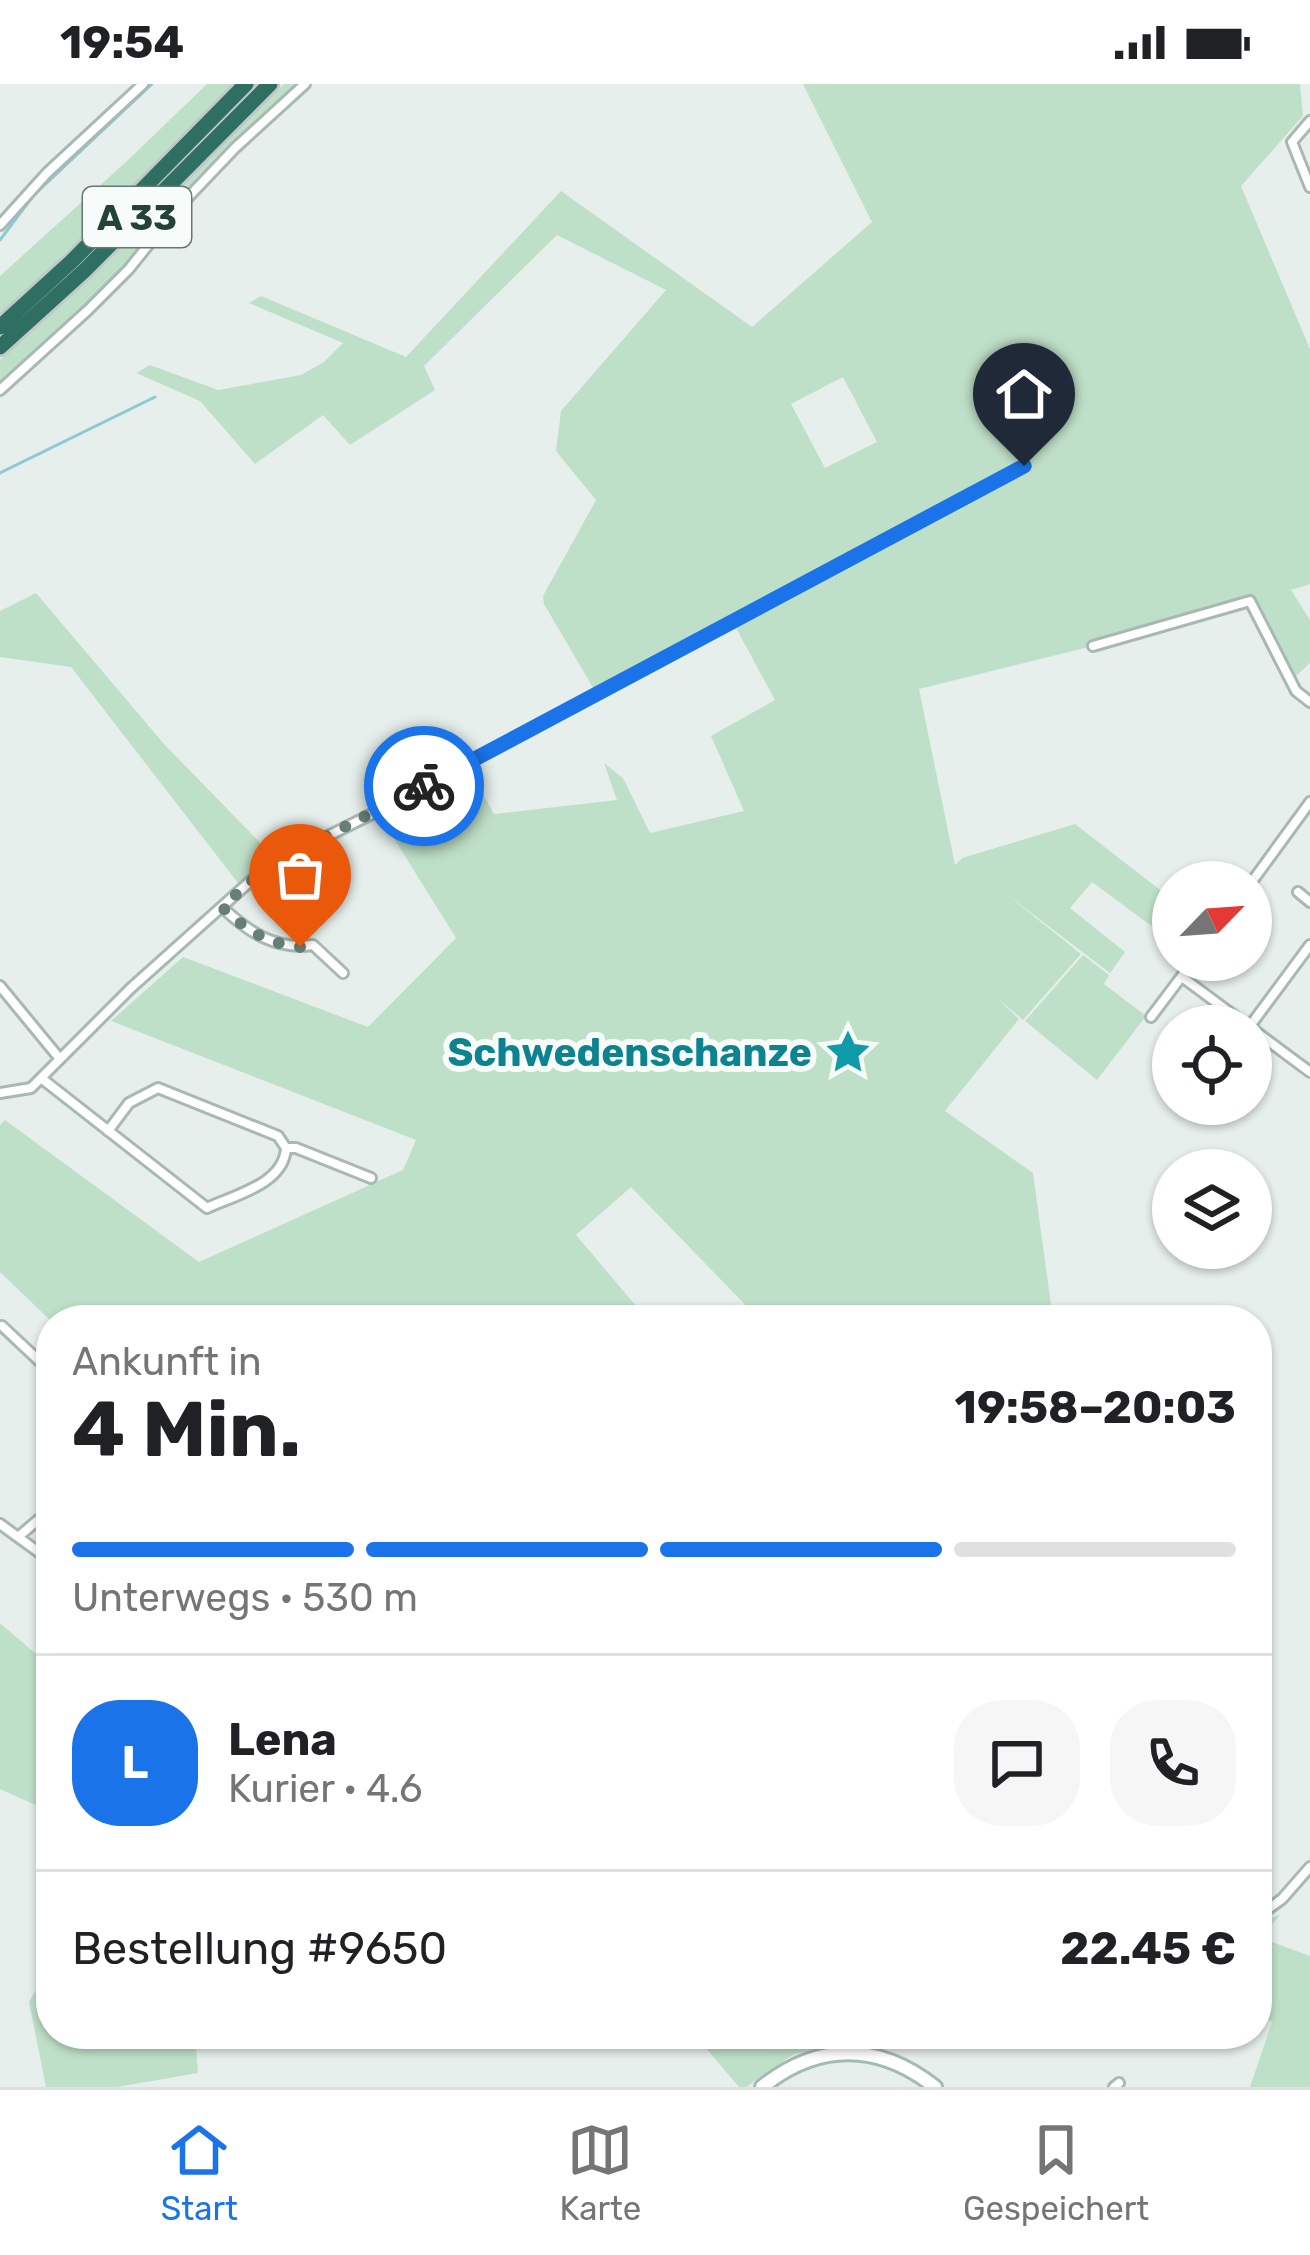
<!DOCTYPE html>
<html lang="de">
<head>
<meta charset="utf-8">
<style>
  body { margin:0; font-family:Rubik,sans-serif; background:#f6f6f6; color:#202124; height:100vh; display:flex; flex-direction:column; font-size:45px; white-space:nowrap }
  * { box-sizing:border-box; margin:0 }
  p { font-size:39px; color:#757577 }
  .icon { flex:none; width:66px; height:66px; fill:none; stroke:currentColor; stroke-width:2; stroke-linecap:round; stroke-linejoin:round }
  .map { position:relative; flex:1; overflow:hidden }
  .panel { position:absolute; left:36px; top:1221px; width:1236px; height:744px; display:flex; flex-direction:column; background:#fff; border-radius:48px; box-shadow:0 3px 9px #0004 }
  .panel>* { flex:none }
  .needle { width:78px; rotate:65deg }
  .tools { position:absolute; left:1152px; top:777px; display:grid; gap:24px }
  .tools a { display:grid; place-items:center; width:120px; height:120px; border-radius:50%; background:#fff; box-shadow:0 3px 9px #0004; font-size:60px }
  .pin { position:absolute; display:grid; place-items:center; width:102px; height:102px; color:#fff; margin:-123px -51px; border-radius:50% 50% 50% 0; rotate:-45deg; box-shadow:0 0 12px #0007 }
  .pin .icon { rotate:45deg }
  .courier { position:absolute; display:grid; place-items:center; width:120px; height:120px; margin:-60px; border:9px solid #1a73e8; border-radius:50%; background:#fff; color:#222; box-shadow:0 3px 15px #0007 }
  .head em { font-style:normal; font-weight:700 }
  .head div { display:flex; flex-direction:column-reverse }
  .head { display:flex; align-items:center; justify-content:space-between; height:204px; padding:0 36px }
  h1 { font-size:78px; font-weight:700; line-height:90px }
  .bar { display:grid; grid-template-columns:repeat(4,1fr); gap:18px 12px; align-content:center; height:144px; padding:0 36px }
  .bar i { height:15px; border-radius:9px; background:#e0e0e0 }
  .bar .active { background:#1a73e8 }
  .bar p { grid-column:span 4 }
  .line { display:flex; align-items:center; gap:30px; padding:0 36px; border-top:3px solid #e0e0e0 }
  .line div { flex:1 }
  .round { display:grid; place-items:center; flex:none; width:126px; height:126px; border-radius:48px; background:#f6f6f6 }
  .status { display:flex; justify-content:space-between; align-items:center; height:84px; padding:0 60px; background:#fff; direction:ltr }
  .status svg { height:33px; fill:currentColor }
  .tab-bar { display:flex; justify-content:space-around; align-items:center; height:168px; border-top:3px solid #e0e0e0; background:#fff; font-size:33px; color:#757577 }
  .tab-bar a { display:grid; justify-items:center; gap:6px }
  .tab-bar .active { color:#1a73e8 }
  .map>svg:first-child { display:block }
  .green { fill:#bfe0c8; fill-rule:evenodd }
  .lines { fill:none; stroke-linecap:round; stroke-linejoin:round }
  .stream { stroke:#8ec9d4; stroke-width:3 }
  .street-casing { stroke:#a8b8b2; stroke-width:14 }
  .secondary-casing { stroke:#a4bbb3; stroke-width:18 }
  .highway-casing { stroke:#c2cac8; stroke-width:21 }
  .street { stroke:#fff; stroke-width:8 }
  .secondary { stroke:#fff; stroke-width:12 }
  .highway { stroke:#2f6f62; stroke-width:15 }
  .done { stroke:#687f78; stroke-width:12; stroke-dasharray:0 21.6 }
  .route { stroke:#1a73e8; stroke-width:15 }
  .labels { text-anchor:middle; stroke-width:12; stroke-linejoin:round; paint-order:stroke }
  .shield { fill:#f7fbf9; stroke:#637a73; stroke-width:3 }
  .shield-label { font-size:36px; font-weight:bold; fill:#24423a }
  .culture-label { font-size:39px; font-weight:bold; fill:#0d838f; stroke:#f7fbf9; text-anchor:end }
</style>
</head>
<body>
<div class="status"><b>19:54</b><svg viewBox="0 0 49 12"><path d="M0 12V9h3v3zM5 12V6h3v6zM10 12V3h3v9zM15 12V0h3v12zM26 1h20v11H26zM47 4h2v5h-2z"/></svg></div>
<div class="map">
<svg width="1310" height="2003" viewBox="0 0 1310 2003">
  <rect width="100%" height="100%" fill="#e6efeb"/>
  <!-- green -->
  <path class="green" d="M207,0H232L107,129L0,231V192L127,77Z
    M284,0H299L232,61L87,223L0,301V276L86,199Z
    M803,0H1300L1303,32L1241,102L1310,265V500L1291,506L1310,536V579L1294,594L1250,517L1093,562L919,605L955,781L962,774L1075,740L1173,816V858L1092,798L1070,824L1125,868L1110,889L1001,806L1081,870L1023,936L996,913L1019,935L945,1027L1033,1089L1053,1236H760L631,1103L576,1151L648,1236H94L84,1229L68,1236L51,1237L0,1188V1041L5,1036L199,1178L403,1086L416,1056L111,937L183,873L368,943L456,854L380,732L470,686L494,730L617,716L604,679L623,694L650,749L744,727L711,652L775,616L735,542L1019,389L1014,382L595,607L544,520L543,512L596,416L556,367L561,327L666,206L557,151L424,282L435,306L350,361L323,331L255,380L200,317L136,289L150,281L218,306L301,291L324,278L343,259L249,219L261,212L406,273L561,107L752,243L872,138ZM843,293L877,358L825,384L791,320Z
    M36,509L164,660L273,772L238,799L71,583L0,573V527Z
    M1083,871L1109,891L1104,900L1146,932L1097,996L1025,937Z
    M0,1539L51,1583V1728L0,1705Z
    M51,1806V1950H195L198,1989L117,2003H46L29,1918L39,1901Z
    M1280,1831L1261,1854L1310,1872V2003H1250L1272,1938L1257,1930V1839Z
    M694,1950H840L841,1954L834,1960L794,1970L746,2003H739Z"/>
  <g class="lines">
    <!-- stream -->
    <path class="stream" d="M0,156L33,112L152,0
      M0,389L155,313"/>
    <!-- street casing -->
    <g class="street-casing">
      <path id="street" d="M1310,37L1292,58L1310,103
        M0,141L47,89L143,0
        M0,306L88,226L129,185L177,125L235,64L305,0
        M1093,562L1250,517L1296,607L1310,618
        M1251,799L1310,718
        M1298,808L1310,818
        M222,823C248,848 275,866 313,861L343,889
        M1182,893L1248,942
        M0,902L60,975
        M1151,933L1194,876
        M1250,942L1310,861
        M1251,944L1310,988
        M41,994L207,1124C235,1111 284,1100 286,1064
        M0,1009L31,1004L131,904L255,793L284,774L380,726L1025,382
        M108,1047L129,1019L158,1004L278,1052L286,1064H296L371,1094
        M2,1242L51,1288
        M0,1440L51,1477
        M18,1453L51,1425
        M1257,1833L1282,1815L1310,1783
        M847,1950L848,1968
        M1114,2003L1119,1999"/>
    </g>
    <!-- secondary casing -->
    <g class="secondary-casing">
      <path id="secondary" d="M762,2003C818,1958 878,1958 935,2003"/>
    </g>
    <!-- highway casing -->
    <g class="highway-casing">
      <path id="highway" d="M0,243L72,177L246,0
        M0,263L84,187L270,0"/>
    </g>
    <!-- street -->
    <use href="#street" class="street"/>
    <!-- secondary -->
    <use href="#secondary" class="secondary"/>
    <!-- highway -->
    <use href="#highway" class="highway"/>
  </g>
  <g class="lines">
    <!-- done -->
    <path class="done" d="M300,863C267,860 245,845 222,823L255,794L284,774L424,702"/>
    <!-- route -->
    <path class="route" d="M424,702L1024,382"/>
  </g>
  <!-- icons -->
  <defs>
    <g id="sight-bare" transform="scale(3.6)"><path d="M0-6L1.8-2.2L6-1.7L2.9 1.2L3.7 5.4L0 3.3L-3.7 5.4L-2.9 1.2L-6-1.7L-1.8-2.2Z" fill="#0f9aa8" stroke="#f7fbf9" stroke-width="2.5" paint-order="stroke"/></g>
  </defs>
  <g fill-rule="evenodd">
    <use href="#sight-bare" x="848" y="968"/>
  </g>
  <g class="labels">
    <!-- shield labels -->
    <rect class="shield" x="83" y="103" width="108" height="60" rx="9"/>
    <g class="shield-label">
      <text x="137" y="146">A 33</text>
    </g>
    <!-- culture labels -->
    <g class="culture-label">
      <text x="812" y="982">Schwedenschanze</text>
    </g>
  </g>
</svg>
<div class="tools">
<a><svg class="needle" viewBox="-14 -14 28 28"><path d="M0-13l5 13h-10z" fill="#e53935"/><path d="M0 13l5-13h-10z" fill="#757577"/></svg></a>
<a><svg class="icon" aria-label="locate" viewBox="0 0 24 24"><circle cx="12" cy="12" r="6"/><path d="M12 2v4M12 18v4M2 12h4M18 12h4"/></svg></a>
<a><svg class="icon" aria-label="layers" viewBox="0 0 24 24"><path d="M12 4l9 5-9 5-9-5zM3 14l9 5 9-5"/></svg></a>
</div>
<div class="pin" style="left:300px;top:863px;background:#ea580c"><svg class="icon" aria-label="bag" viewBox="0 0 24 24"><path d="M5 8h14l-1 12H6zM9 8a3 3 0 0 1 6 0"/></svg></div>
<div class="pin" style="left:1024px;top:382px;background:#1f2937"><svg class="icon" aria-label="home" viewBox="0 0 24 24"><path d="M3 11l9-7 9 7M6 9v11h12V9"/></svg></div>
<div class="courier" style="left:424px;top:702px"><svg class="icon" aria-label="bike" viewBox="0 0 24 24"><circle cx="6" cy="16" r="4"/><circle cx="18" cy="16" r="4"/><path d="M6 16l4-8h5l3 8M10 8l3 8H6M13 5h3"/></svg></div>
<section class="panel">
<div class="head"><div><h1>4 Min.</h1><p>Ankunft in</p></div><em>19:58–20:03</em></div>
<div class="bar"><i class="active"></i><i class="active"></i><i class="active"></i><i></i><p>Unterwegs · 530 m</p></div>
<div class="line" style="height:216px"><b class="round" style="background:#1a73e8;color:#fff">L</b><div><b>Lena</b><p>Kurier · 4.6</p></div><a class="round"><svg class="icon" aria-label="chat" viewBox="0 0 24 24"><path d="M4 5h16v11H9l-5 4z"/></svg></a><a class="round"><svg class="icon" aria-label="phone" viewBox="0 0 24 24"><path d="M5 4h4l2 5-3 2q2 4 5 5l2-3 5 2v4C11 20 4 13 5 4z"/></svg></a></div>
<div class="line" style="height:156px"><div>Bestellung #9650</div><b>22.45 €</b></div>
</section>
</div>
<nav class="tab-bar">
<a class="active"><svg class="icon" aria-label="home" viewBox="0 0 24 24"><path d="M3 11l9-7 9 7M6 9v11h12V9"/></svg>Start</a>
<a><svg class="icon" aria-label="map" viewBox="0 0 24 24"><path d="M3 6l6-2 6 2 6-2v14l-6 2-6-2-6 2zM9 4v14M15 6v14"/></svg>Karte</a>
<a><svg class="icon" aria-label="saved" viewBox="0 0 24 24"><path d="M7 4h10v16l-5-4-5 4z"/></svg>Gespeichert</a>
</nav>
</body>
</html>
